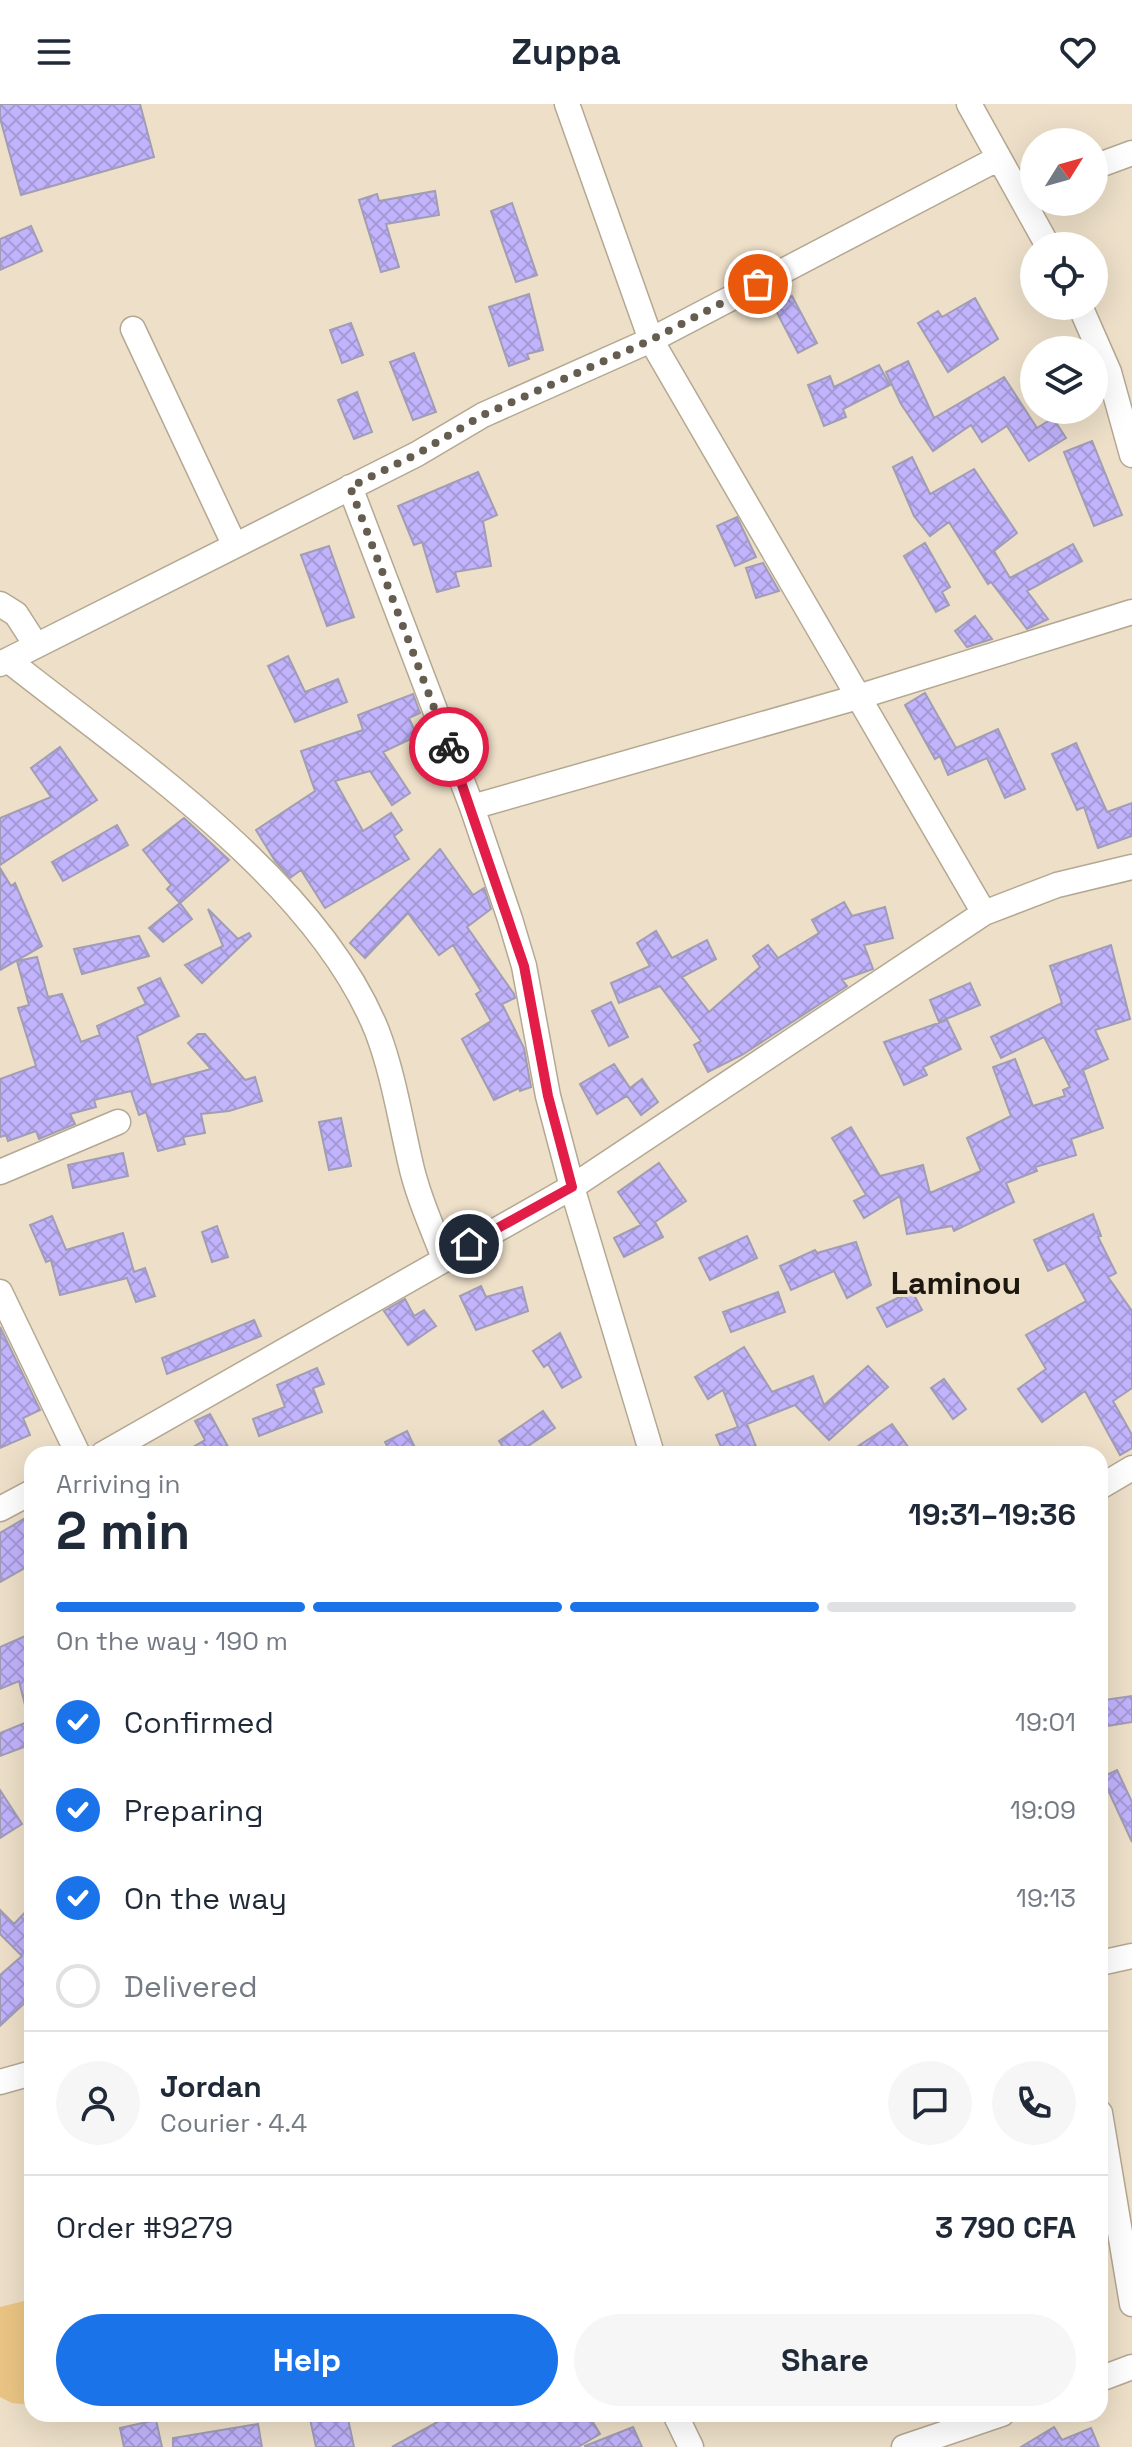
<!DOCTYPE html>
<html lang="en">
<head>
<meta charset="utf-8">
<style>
  body { margin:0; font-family:"Space Grotesk",sans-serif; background:#f6f6f7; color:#1f2937; height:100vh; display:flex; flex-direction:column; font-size:30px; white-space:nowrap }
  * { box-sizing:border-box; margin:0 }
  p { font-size:26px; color:#747a83 }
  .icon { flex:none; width:44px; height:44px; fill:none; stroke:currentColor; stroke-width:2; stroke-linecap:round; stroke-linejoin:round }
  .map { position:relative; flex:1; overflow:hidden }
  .side { position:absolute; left:24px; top:1342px; width:1084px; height:976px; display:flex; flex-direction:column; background:#fff; border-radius:24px; box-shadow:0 8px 32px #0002 }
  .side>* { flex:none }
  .needle { width:52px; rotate:53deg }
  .controls { position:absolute; left:1020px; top:24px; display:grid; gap:16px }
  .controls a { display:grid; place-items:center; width:88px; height:88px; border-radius:50%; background:#fff; box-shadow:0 8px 32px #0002; font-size:40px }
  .pin { position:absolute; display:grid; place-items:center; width:68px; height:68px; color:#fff; margin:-34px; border:4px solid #fff; border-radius:50%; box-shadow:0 2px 8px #0007 }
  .courier { position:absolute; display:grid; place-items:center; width:80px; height:80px; margin:-40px; border:6px solid #e11d48; border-radius:50%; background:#fff; color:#222; box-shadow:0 2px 10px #0007 }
  .head em { font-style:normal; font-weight:700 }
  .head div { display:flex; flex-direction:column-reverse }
  .head { display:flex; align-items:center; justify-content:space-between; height:136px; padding:0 32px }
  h1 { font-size:52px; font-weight:700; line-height:60px }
  .bar { display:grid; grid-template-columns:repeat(4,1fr); gap:12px 8px; align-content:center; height:96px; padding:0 32px }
  .bar i { height:10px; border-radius:6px; background:#e0e1e3 }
  .bar .on { background:#1a73e8 }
  .bar p { grid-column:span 4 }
  .line { display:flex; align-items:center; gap:20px; padding:0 32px; border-top:2px solid #e0e1e3 }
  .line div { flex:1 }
  .round { display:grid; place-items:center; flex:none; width:84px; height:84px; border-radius:42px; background:#f6f6f7 }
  ol { padding:0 32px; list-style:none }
  li { display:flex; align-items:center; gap:24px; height:88px }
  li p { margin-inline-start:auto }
  li .icon { padding:8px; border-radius:50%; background:#1a73e8; color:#fff; stroke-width:4 }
  li:last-child { color:#747a83 }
  li i { width:44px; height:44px; border:4px solid #e0e1e3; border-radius:50% }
  .action { display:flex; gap:16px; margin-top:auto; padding:16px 32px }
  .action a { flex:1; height:92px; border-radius:48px; background:#1a73e8; color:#fff; font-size:32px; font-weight:700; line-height:92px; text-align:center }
  .action a+a { background:#f6f6f7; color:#1f2937 }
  header { display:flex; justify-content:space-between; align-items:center; height:104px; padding:0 32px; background:#fff; font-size:36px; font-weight:700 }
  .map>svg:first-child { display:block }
  .grass { fill:#ebc584 }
  .building { fill:url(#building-cross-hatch); stroke:#a09db4; stroke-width:2 }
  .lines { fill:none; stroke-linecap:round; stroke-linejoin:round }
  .minor-casing { stroke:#b5a892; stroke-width:27 }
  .minor { stroke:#fff; stroke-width:24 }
  .done { stroke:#655d50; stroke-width:8; stroke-dasharray:0 14.4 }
  .route { stroke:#e11d48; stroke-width:10 }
  .labels { text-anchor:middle; stroke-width:6; stroke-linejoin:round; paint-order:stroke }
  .district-label { font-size:32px; font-weight:bold; fill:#1c170f; stroke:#eddfc8 }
</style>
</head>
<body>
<header><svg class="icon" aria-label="menu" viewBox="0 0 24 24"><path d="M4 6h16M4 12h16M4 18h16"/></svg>Zuppa<svg class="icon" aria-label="heart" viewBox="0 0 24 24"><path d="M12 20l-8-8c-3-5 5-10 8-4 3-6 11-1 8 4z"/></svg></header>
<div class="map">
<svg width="1132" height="2343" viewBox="0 0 1132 2343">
  <defs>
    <pattern id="building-cross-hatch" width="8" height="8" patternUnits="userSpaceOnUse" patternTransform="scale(2)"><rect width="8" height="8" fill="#c1b3fc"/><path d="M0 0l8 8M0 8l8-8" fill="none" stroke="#a599d7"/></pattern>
  </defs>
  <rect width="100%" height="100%" fill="#eddfc8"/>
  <!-- grass -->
  <path class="grass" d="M32,2195V2301L12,2299L0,2293V2203Z"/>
  <!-- building -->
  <path class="building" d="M0,0H140L154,53L21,91L0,14Z
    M435,87L439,111L386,120L399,163L381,168L359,96L377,90L379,97Z
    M512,99L537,171L516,178L491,107Z
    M31,122L42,147L0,166V135Z
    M529,190L543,246L527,250L529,255L509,262L489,203Z
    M792,192L817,239L798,249L773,201Z
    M975,194L998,235L948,268L918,219L938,207L942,213Z
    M351,219L363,251L342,259L330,226Z
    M414,249L436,308L413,316L390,258Z
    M908,257L934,314L1004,273L1037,324L1053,314L1066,334L1029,357L1007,322L982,338L971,321L933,347L901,300L886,268Z
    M879,261L890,281L843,305L846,313L824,322L808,281L830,272L834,283Z
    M357,288L372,328L354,335L338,296Z
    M1092,337L1122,411L1094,422L1064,348Z
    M912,353L930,390L974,365L1017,429L994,447L1010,474L1073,440L1082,457L1027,487L1048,515L1027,525L991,478L988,480L949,418L930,432L914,412L893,363Z
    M478,368L497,411L483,417L491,462L455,468L459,482L437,488L422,438L414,441L398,402Z
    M737,413L756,453L735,462L717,422Z
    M925,439L950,483L942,488L949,501L936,508L904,452Z
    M329,442L354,513L327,522L301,451Z
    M763,459L779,487L756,494L746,464Z
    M975,512L992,535L967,543L955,527Z
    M288,552L305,588L338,575L347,598L295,618L268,562Z
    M925,589L956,644L998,625L1025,685L1005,694L987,654L948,671L940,652L935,655L905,601Z
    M413,590L420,609L409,614L417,632L383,648L410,689L392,701L370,667L335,677L363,727L391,709L402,726L394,732L409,755L325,804L301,766L290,774L275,757L256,726L315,687L301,647L363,626L358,611Z
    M1076,639L1107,708L1132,699V732L1098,744L1084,703L1077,706L1052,650Z
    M60,643L97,696L0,761V714L51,693L31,664Z
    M184,714L229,756L180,799L167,785L171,781L143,746Z
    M117,721L128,741L63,777L52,758Z
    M440,745L473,791L484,784L491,805L467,823L514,890L515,894L502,900L524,944L531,983L520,987L519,984L494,996L462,935L491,917L476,890L481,887L453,841L439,851L408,809L365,854L350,839Z
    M0,764L11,782L15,779L42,842L0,866Z
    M844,798L852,812L885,803L893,834L864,841L873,865L842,876L847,882L742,951L708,968L694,941L701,937L660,882L619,899L611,879L650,862L637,839L656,827L672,854L707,836L716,855L682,873L709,908L760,863L753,852L768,841L778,854L819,829L812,816Z
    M180,799L192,815L163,838L149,824Z
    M208,805L238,835L249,829L251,832L202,879L185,861L223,842Z
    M139,832L149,852L82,870L74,845Z
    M1111,841L1130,915L1095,926L1108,955L1083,966L1103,1024L1071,1035L1076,1051L1035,1063L1037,1067L1006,1079L1014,1098L954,1127L952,1122L907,1130L900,1092L864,1114L854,1097L866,1091L832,1034L851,1023L880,1072L923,1061L930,1089L981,1067L967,1034L1011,1012L993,963L1015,955L1033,1002L1065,992L1063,986L1070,983L1044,933L1001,954L991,933L1062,899L1050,862Z
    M37,853L48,893L62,890L81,938L100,931L97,922L146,900L138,884L160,874L179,912L137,932L151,981L211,965L188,939L198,930H205L245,976L255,973L262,997L229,1007L201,1010L205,1029L183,1033L185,1040L158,1047L146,1008L139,1011L131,987L94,996L96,1003L70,1010L75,1020L39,1035L36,1027L8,1037L6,1031L0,1033V975L36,962L18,904L29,901L17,857Z
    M970,879L980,901L939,918L930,896Z
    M611,898L628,933L609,942L592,907Z
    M947,916L961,945L923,963L927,971L904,981L884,938Z
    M614,960L630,984L642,975L658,998L641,1011L627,992L597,1010L580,980Z
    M341,1014L351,1062L329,1066L319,1018Z
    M123,1049L128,1072L73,1084L68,1061Z
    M659,1059L686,1097L655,1118L663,1133L624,1153L614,1134L641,1121L618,1088Z
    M1093,1110L1101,1132L1098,1133L1116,1169L1108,1173L1132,1207V1284L1113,1297L1132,1331V1344L1120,1351L1085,1287L1042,1318L1018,1285L1046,1265L1026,1231L1086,1197L1065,1159L1048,1167L1034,1136Z
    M52,1112L66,1146L123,1129L134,1168L145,1164L155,1192L136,1198L127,1174L60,1191L51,1156L46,1158L30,1121Z
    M217,1122L228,1153L212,1158L202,1128Z
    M747,1132L757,1154L710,1176L699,1154Z
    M856,1138L871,1181L847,1194L834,1167L791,1186L780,1162L815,1146L817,1149Z
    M481,1182L486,1193L522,1183L528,1207L476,1226L460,1192Z
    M912,1187L922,1206L887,1223L877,1204Z
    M778,1188L785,1208L731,1228L723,1208Z
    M405,1195L414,1212L424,1206L436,1222L408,1241L384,1207Z
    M254,1216L261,1232L167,1270L162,1254Z
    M0,1223L40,1306L23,1314L30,1331L0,1344Z
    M560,1229L581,1273L562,1284L548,1260L544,1263L533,1247Z
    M744,1243L772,1288L813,1272L824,1301L868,1262L888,1283L829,1336L795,1301L747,1320L759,1350H724L716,1331L738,1323L723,1286L708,1295L695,1273Z
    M317,1264L324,1280L313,1284L322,1308L259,1332L253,1315L285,1303L277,1281Z
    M944,1275L966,1305L953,1315L931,1284Z
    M543,1307L555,1324L516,1350H508L499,1337Z
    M210,1310L232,1350H181L205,1336L195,1317Z
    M892,1320L913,1350H846Z
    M407,1327L418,1350H391L385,1338Z
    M32,1410V1460L0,1478V1429Z
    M32,1529V1604L26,1605L19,1577L0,1585V1543Z
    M1132,1592V1618L1107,1622L1104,1596Z
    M32,1616V1640L0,1652V1629Z
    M1117,1666L1132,1698V1738L1102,1673Z
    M0,1686L22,1720L0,1734Z
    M32,1801V1892L0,1922V1871L22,1852L0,1830V1806L14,1820Z
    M309,2310H347L354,2343H316Z
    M452,2310H588L600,2330L578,2343H392Z
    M156,2316L162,2343H124L120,2324Z
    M258,2320L262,2343H173V2334Z
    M633,2323L642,2343H585V2342Z
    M1054,2323L1062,2336L1091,2324L1099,2343H1021Z"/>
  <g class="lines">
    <!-- minor casing -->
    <g class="minor-casing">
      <path id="minor" d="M567,0L651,236L984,809
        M969,0L1048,142
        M1094,63L1132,49
        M1080,202L1109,268L1132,351
        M133,225L234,440
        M350,383L472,703L510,815L524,862L548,992L572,1083L652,1350
        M0,500L16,510L36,541
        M8,556C133,655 316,776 377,927C393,969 400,1014 410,1057C417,1090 432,1123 444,1154
        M0,560L417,350L483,311L651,236L999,54
        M472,703L858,593L1132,508
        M0,1068L118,1018
        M0,1188L78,1350
        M103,1350L572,1083L984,809L1057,781L1132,763
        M1100,1383L1132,1364
        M0,1405L32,1388
        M1100,1859L1132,1852
        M0,1978L32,1969
        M1100,2009L1132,2200
        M1100,2275L1132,2263
        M675,2310L691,2343
        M904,2343L1002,2310"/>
    </g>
    <!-- minor -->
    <use href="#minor" class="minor"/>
  </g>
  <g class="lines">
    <!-- done -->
    <path class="done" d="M449,643L350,383L417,350L483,311L651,236L758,180"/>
    <!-- route -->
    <path class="route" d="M449,643L524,862L548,992L572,1083L469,1140"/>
  </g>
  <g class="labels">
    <!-- district labels -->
    <g class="district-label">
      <text x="956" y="1190">Laminou</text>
    </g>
  </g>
</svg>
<div class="controls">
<a><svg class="needle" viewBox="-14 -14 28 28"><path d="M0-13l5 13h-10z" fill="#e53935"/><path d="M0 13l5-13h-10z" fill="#747a83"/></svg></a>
<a><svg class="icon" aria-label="locate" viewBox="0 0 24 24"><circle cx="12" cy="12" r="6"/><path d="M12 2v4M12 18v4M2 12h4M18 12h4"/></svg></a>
<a><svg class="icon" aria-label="layers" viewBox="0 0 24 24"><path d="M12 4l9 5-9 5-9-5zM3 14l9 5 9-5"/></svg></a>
</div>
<div class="pin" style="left:758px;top:180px;background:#ea580c"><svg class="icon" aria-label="bag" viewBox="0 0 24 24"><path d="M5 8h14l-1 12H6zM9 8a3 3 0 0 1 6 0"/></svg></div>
<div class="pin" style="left:469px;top:1140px;background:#1f2937"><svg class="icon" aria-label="home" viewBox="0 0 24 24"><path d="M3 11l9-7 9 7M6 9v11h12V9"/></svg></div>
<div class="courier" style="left:449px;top:643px"><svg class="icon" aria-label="bike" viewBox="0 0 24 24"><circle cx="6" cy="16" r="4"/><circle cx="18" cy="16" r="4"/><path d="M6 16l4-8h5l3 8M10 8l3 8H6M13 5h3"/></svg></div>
<section class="side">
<div class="head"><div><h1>2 min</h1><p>Arriving in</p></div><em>19:31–19:36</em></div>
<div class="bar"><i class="on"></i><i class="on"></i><i class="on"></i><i></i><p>On the way · 190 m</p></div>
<ol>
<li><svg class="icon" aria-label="check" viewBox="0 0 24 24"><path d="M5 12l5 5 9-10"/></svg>Confirmed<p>19:01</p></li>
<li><svg class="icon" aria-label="check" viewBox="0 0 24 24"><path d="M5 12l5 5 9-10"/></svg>Preparing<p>19:09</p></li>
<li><svg class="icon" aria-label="check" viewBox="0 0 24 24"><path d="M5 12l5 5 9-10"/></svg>On the way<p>19:13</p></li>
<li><i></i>Delivered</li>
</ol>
<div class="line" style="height:144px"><a class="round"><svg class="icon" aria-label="person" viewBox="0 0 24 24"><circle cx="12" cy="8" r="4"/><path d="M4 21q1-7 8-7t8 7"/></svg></a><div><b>Jordan</b><p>Courier · 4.4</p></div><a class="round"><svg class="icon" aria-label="chat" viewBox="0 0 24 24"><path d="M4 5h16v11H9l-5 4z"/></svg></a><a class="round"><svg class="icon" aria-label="phone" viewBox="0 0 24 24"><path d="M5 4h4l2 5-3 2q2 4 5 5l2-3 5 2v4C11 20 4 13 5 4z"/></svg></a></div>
<div class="line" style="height:104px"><div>Order #9279</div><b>3 790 CFA</b></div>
<div class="action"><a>Help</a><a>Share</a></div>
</section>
</div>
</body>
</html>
